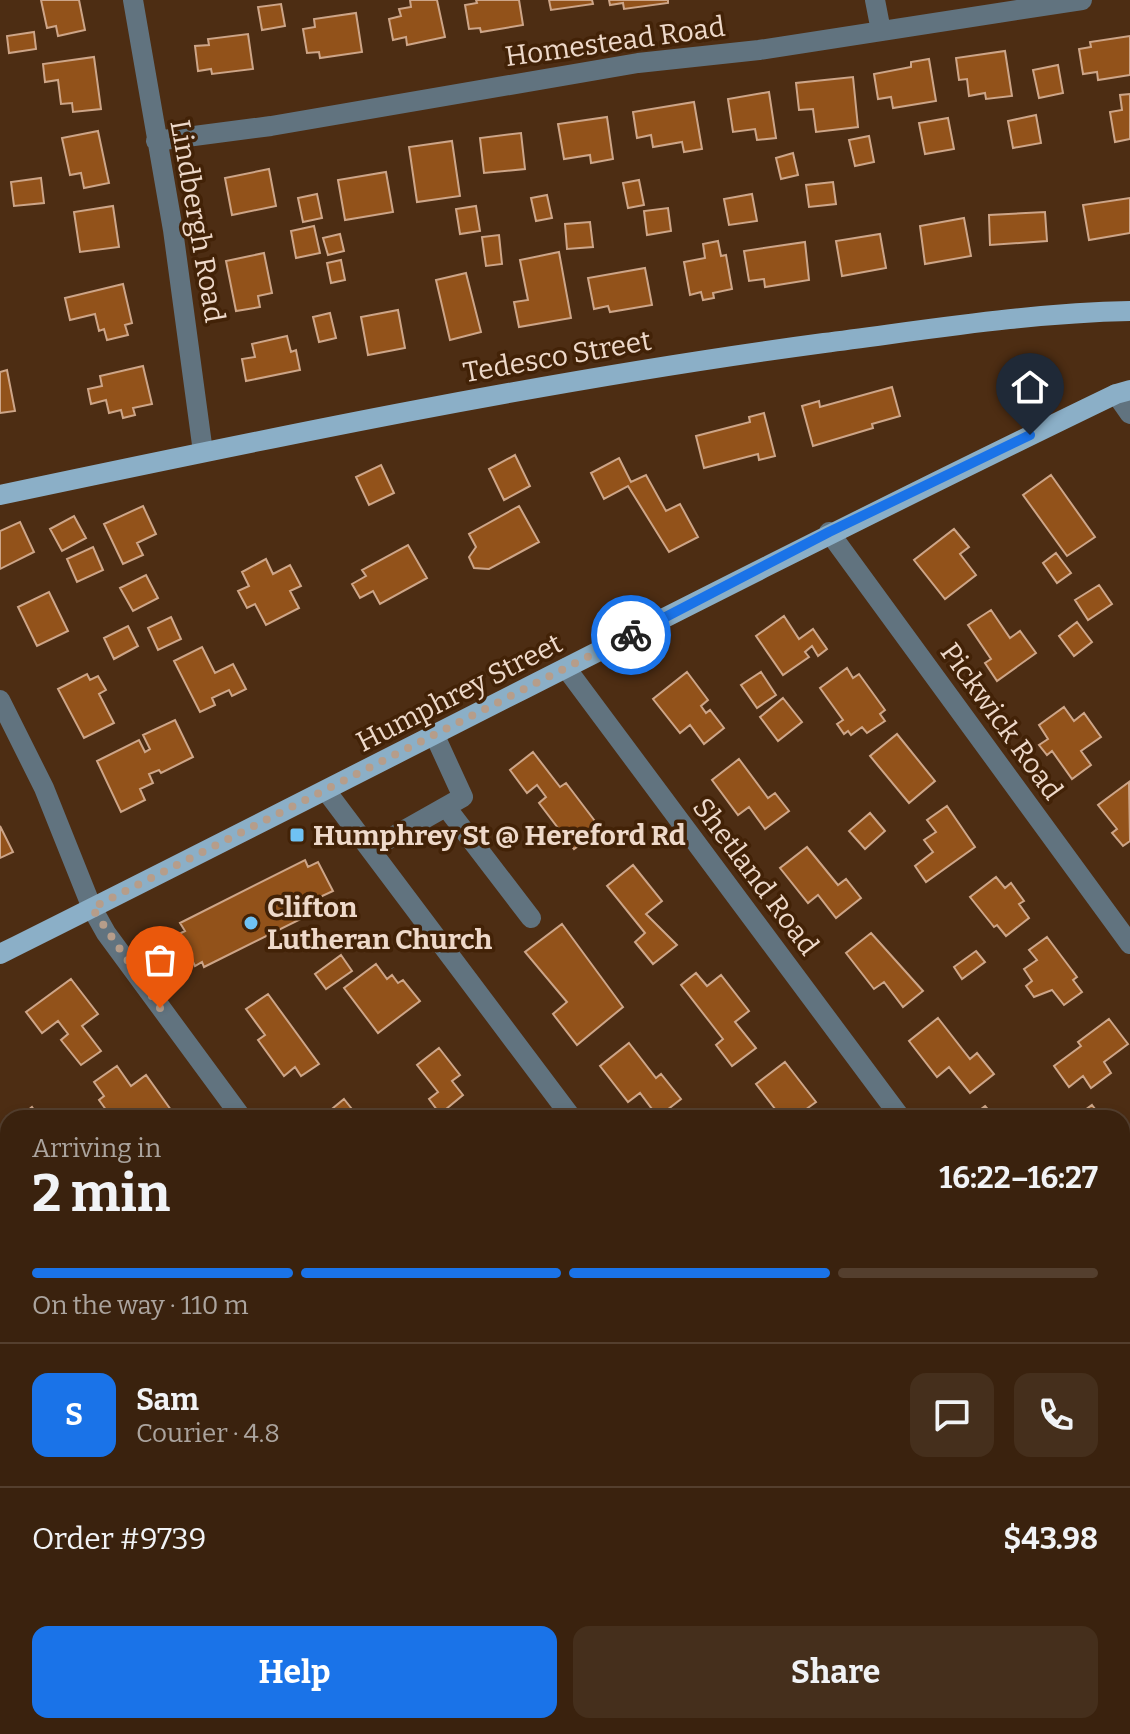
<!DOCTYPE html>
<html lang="en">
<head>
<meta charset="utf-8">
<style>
  body { margin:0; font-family:Bitter,serif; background:#452f1c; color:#f1f3f6; height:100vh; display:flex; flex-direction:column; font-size:30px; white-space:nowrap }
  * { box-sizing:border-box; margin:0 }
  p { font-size:26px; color:#aba49e }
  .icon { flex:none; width:44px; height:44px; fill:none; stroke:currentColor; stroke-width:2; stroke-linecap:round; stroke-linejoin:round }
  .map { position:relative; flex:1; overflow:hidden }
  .details { position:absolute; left:0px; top:1110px; width:1130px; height:624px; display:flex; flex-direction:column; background:#3a220e; border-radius:24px 24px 0 0; box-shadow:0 4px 12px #0003,0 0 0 2px #543f2e }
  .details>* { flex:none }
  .pin { position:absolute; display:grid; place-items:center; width:68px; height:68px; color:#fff; margin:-82px -34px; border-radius:50% 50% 50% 0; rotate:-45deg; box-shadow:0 0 8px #0007 }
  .pin .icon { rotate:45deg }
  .courier { position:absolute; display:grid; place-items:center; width:80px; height:80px; margin:-40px; border:6px solid #1a73e8; border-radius:50%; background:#fff; color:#222; box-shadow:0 2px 10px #0007 }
  .headline em { font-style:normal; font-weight:700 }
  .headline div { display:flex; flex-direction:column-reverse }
  .headline { display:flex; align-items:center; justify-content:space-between; height:136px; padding:0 32px }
  h1 { font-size:52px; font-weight:700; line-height:60px }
  .bar { display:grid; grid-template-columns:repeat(4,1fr); gap:12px 8px; align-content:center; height:96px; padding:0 32px }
  .bar i { height:10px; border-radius:6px; background:#543f2e }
  .bar .current { background:#1a73e8 }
  .bar p { grid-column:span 4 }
  .line { display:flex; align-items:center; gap:20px; padding:0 32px; border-top:2px solid #543f2e }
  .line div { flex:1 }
  .round { display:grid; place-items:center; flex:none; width:84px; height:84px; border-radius:16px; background:#452f1c }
  .button { display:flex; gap:16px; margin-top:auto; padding:16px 32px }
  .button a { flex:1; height:92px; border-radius:16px; background:#1a73e8; color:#fff; font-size:32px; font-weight:700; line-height:92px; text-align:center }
  .button a+a { background:#452f1c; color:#f1f3f6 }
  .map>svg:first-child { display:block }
  .building { fill:#92521a; stroke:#cda588; stroke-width:2 }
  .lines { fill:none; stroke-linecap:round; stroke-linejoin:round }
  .minor { stroke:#61737f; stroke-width:20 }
  .major { stroke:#8bafc7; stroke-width:20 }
  .done { stroke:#b69d8a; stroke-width:8; stroke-dasharray:0 14.4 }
  .route { stroke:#1a73e8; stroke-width:10 }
  .poi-dot { fill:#6fc2f4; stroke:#422207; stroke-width:3 }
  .labels { text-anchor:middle; stroke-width:7; stroke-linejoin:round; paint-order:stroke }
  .street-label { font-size:28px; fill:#eed9ca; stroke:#422207 }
  .poi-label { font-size:28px; font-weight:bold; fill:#eed9ca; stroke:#422207; text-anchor:start }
</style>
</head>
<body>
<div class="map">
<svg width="1130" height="1734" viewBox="0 0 1130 1734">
  <rect width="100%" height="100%" fill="#4d2d13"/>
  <!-- building -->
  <path class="building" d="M41,0H79L85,30L58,36L56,26L47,28Z
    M410,0H437L445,37L407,45L406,37L393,40L389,19L401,16L399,9L411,7Z
    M476,0H519L523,25L481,32L480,28L469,29L465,5L477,3Z
    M549,0H592L593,4L551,10Z
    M609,0H668V3L624,9L623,3L610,5Z
    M281,4L285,26L262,30L258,7Z
    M356,13L362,52L320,58L319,52L307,53L303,29L315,27L314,19Z
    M34,32L36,49L9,53L7,36Z
    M248,34L253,69L212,74L211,69L198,71L195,46L209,45L208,39Z
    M1130,36V75L1098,80L1097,72L1083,74L1079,49L1091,47L1090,42Z
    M1005,51L1012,96L986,99L985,93L969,96L967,79L959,80L956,58Z
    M94,57L101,109L73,112L72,103L61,104L58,80L45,82L43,64Z
    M929,59L936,101L893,108L891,97L878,99L874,74L911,67V62Z
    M1058,65L1063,93L1039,98L1033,70Z
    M853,77L858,127L816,132L813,109L799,110L796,83Z
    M769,92L776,138L757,140L755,129L733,132L728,99Z
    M1130,94V139L1115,142L1110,112L1122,110L1120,95Z
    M694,102L702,149L684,152L682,142L653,147L651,135L637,138L633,112Z
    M1036,115L1041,143L1013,148L1008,121Z
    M607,117L613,159L591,163L590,155L564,159L558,124Z
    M948,118L954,149L925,154L919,123Z
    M98,131L109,183L84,188L81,173L70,175L62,138Z
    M521,133L525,169L484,173L480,138Z
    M869,136L874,162L855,166L849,140Z
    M452,141L460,196L417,202L409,147Z
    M793,153L798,175L781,179L776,158Z
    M269,169L276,206L232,215L225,178Z
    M386,172L393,212L345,220L338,180Z
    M41,178L44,203L14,206L11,182Z
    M639,180L644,205L628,208L623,183Z
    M833,182L836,204L809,207L806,185Z
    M317,194L322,218L303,222L298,198Z
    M752,194L757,221L729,225L724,199Z
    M547,195L552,218L536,221L531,198Z
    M1130,198V233L1089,240L1083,205Z
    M113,206L119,247L80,252L74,212Z
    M476,206L480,231L460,234L456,209Z
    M668,208L671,231L647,235L644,211Z
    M1045,212L1047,241L990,245L989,215Z
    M964,218L971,256L925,264L920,226Z
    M590,222L593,247L567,249L565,224Z
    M314,226L320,253L296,258L291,231Z
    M340,234L344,251L328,255L323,238Z
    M880,234L886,268L842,276L836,241Z
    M499,235L502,264L486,266L482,237Z
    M718,241L721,256L726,255L732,289L713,293L714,298L703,300L701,292L690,295L684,262L705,258L703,244Z
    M805,242L809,280L765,287L764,279L749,281L744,251Z
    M559,252L571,318L519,327L514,302L528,300L520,260Z
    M264,253L272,293L258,296L260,307L236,311L226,261Z
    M341,260L345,280L331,283L327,263Z
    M645,268L652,305L610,312L608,306L594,309L588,278Z
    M466,273L481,332L450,340L436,280Z
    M123,284L132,323L125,325L128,335L107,340L104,329L99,331L95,314L70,320L65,298Z
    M398,310L405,348L368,355L361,317Z
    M330,313L336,338L319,342L313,317Z
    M287,336L291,352L296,350L300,370L246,381L242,359L255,357L252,344Z
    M143,366L152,404L133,408L135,415L123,418L121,410L109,413L106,400L91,404L88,389L102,386L100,376Z
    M7,370L15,411L0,413V372Z
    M892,387L900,416L872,424L873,428L813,446L802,406L819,401L820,407Z
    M764,413L775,456L759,460L758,454L704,468L696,436L750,422L749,417Z
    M515,455L530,486L504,500L489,469Z
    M619,458L631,482L646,475L666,511L680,504L698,537L669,552L628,486L604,499L591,473Z
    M381,465L394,493L369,505L356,477Z
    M1051,475L1095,537L1067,556L1023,495Z
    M143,506L156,534L137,543L143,555L123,564L104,524Z
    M519,506L539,542L489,569L474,568L469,557L476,547L469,534Z
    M74,516L86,538L62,551L50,529Z
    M20,522L34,552L0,569V531Z
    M954,529L969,547L960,554L976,575L945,599L914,560Z
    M408,545L427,578L380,604L373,591L360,598L352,584L366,576L362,570Z
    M93,547L103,570L77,582L67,559Z
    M1056,553L1071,573L1057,583L1043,563Z
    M266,559L273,574L290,565L301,586L290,591L299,608L266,625L255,604L247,608L238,591L249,586L242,572Z
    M146,575L158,598L133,611L120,588Z
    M1099,585L1112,604L1088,620L1075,600Z
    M49,592L68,631L37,646L18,607Z
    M991,610L1010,638L1020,631L1036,653L997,681L985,663L991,659L968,625Z
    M784,616L799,639L813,629L827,649L818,656L812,646L805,652L809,657L783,675L756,636Z
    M171,617L181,639L158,650L148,628Z
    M1077,622L1092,642L1074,656L1059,636Z
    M128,626L138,646L114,659L104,638Z
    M202,647L215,673L233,664L246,689L232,696L229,690L212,698L215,705L200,712L174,661Z
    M847,668L853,678L859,674L885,710L880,714L885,721L867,733L862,727L851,735L848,731L844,734L837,724L843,720L820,688Z
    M687,672L708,700L701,706L706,713L710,710L724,728L704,744L690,725L680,733L653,699Z
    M761,672L776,695L757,708L741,685Z
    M87,674L90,680L98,676L106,690L99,694L114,723L84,738L58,689Z
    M783,698L802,722L778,741L760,717Z
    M1064,707L1074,721L1084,713L1101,737L1081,751L1091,765L1072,779L1052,751L1047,755L1039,745L1048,739L1039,725Z
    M175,720L193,757L161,773L159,770L149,774L153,783L140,789L145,800L121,812L97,761L139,740L145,752L150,749L143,735Z
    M897,734L935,781L909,803L870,756Z
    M533,752L560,787L566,783L601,829L574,849L539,803L546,797L537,785L527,793L510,770Z
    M739,759L768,798L775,793L789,811L765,829L749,807L738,815L712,780Z
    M1129,782L1130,841L1123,846L1112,833L1117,829L1098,805Z
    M947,806L975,847L926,882L915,866L933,852L924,840L936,832L927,820Z
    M870,813L885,831L865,849L849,831Z
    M0,826L13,852L0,858Z
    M807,847L838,885L846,879L861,898L836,918L818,895L808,903L780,868Z
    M305,860L308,867L318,862L333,891L320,897L325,907L204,967L202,962L195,966L179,934L185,931L180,923Z
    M633,865L662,901L646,914L677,945L653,964L635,942L645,933L607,886Z
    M996,877L1005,888L1011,883L1024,901L1019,904L1029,918L1006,936L997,925L994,927L970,897Z
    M562,924L623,1007L577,1045L553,1014L567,1002L525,952Z
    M871,933L923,991L903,1007L884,982L874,989L846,953Z
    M1047,937L1077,977L1073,980L1082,992L1064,1005L1052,990L1034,997L1026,986L1032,981L1024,969L1037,960L1029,950Z
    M976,951L985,962L962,979L954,967Z
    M341,955L352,971L326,989L315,974Z
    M376,964L387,979L392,975L398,983L403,980L420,1001L378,1033L344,988Z
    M696,973L707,986L721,975L749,1011L735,1022L756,1048L732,1066L716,1045L723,1039L681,985Z
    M71,979L98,1014L82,1026L101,1051L81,1065L61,1040L68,1034L58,1021L42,1033L26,1012Z
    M268,994L319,1064L301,1076L295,1067L284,1076L258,1040L265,1035L246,1009Z
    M938,1018L970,1059L977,1053L994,1074L970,1093L949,1067L937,1077L909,1041Z
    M1109,1019L1128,1044L1104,1062L1111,1073L1091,1088L1083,1076L1069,1087L1054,1066L1081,1046L1078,1042Z
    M629,1043L656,1078L661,1074L681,1099L658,1117L640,1093L628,1102L600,1066Z
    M439,1048L460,1075L452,1081L463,1095L440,1114L429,1099L438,1092L417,1065Z
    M785,1062L816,1102L805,1110L810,1118H782L756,1084Z
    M117,1066L131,1086L146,1075L171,1110L159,1118H112L99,1100L104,1096L94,1082Z
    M344,1099L359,1118H321Z
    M1092,1105L1102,1118H1074Z
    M985,1106L995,1118L1005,1110L1011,1118H975L973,1115Z
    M32,1107L40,1118H18Z
    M8,1125V1175L0,1164V1131Z
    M1130,1281V1329L1122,1318V1287Z
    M0,1390L8,1400V1414L0,1420Z
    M0,1420L8,1431V1437L0,1444Z
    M1122,1525L1125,1530L1130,1526V1564L1122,1553Z
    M1130,1692V1729L1122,1718V1698Z
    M8,1726H37L44,1734H0Z
    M208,1726H247L254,1734H198Z
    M453,1726H480L486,1734H442Z
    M596,1726H623L627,1731L601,1734Z
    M786,1726H812L819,1734H781L779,1732Z"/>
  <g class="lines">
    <!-- minor -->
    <path class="minor" d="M133,0L173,230L203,452
      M875,0L881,31
      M156,141L271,126L638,63L759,50L1082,0
      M1116,394L1130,414
      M829,532L1130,944
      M566,668L901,1118
      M0,700L44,788L92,908L106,933L242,1118
      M327,792L572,1118
      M446,807L531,918
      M371,849L463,797L435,736
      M0,1282L8,1293
      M1122,1415L1130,1425
      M0,1604L8,1615
      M91,1726L97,1734
      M334,1726L340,1734
      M702,1726L708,1734
      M1029,1726L1035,1734"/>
    <!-- major -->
    <path class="major" d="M0,495C274,437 547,380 824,343C926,330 1027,313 1130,311
      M0,954C373,768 741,575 1116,394L1130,390"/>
  </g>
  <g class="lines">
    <!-- done -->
    <path class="done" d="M160,1008L92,908L631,635"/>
    <!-- route -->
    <path class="route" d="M631,635L829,532L1030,435"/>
  </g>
  <!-- markers -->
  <g class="poi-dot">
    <rect x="289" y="827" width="16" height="16" rx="4"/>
    <circle cx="251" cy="923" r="8"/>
  </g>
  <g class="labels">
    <!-- street labels -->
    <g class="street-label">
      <text transform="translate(615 41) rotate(-8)" y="10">Homestead Road</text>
      <text transform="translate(198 221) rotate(80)" y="10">Lindbergh Road</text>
      <text transform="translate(557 356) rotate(-10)" y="10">Tedesco Street</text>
      <text transform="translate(459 692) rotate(-27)" y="10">Humphrey Street</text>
      <text transform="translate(1002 721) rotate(54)" y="10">Pickwick Road</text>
      <text transform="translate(756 876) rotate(53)" y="10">Shetland Road</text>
    </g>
    <!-- poi labels -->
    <g class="poi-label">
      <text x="313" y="845">Humphrey St @ Hereford Rd</text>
      <text x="267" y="917">Clifton<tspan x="267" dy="32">Lutheran Church</tspan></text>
    </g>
  </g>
</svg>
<div class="pin" style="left:160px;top:1008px;background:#ea580c"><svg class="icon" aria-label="bag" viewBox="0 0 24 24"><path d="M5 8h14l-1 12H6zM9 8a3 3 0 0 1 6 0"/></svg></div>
<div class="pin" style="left:1030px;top:435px;background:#1f2937"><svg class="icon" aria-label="home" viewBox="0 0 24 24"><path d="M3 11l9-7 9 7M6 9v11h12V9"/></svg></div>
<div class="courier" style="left:631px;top:635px"><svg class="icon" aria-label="bike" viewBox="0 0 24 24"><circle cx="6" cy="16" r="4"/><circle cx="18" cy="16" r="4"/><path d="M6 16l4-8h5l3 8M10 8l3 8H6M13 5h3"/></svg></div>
<section class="details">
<div class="headline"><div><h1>2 min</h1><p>Arriving in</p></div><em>16:22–16:27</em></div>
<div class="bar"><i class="current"></i><i class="current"></i><i class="current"></i><i></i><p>On the way · 110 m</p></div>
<div class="line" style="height:144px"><b class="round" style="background:#1a73e8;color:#fff">S</b><div><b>Sam</b><p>Courier · 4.8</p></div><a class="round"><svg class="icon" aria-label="chat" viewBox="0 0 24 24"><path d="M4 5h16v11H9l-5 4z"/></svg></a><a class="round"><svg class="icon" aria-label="phone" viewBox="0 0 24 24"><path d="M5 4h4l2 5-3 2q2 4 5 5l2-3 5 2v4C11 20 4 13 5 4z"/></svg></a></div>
<div class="line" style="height:104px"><div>Order #9739</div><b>$43.98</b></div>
<div class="button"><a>Help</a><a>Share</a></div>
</section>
</div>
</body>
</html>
